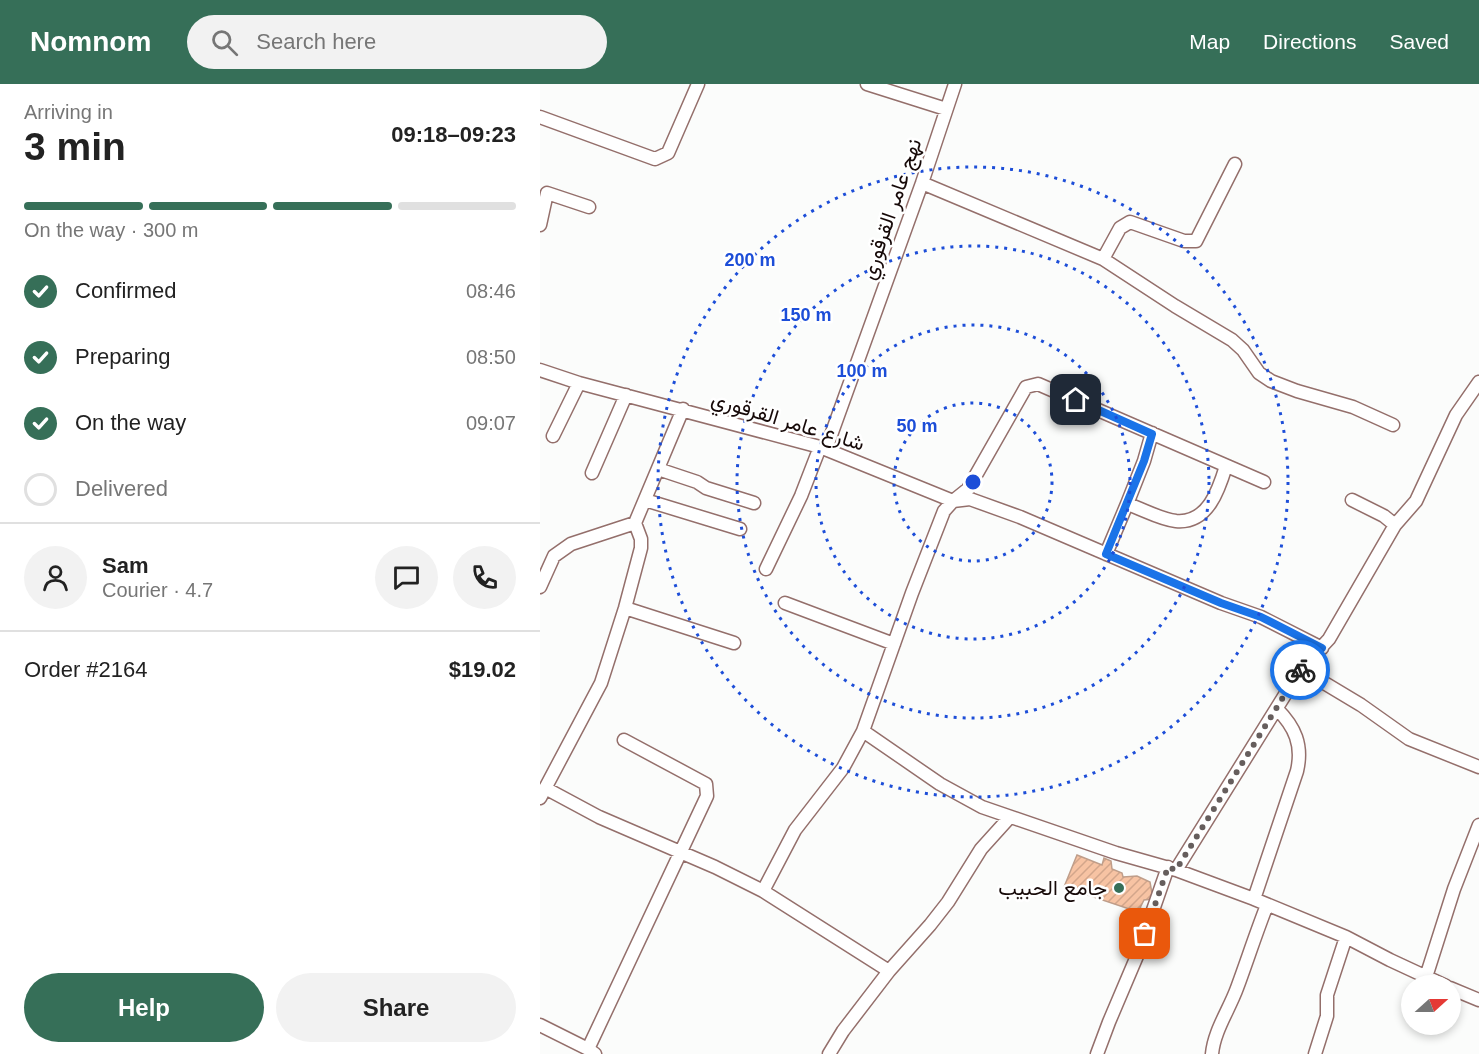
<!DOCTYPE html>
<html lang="en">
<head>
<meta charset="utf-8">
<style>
  body { margin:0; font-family:Arial,Vazirmatn,sans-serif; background:#f2f2f2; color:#222; height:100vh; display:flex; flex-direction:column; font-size:22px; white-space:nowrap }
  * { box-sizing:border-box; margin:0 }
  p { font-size:20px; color:#767676 }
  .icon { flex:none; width:33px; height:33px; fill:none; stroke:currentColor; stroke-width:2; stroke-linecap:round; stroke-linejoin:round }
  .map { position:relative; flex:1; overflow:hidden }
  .drawer { display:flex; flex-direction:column; background:#fff; width:540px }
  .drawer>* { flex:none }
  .needle { width:39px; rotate:69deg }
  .fabs { position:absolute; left:861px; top:891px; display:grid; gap:12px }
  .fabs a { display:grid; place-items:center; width:60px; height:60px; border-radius:50%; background:#fff; box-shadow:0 3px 9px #0003; font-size:30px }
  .pin { position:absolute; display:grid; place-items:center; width:51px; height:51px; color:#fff; margin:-26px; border-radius:12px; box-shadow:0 3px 9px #0006 }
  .courier { position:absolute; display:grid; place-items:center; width:60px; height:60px; margin:-30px; border:4px solid #1a73e8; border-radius:50%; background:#fff; color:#222; box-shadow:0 2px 8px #0007 }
  .overview em { font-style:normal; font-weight:800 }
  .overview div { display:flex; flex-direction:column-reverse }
  .overview { display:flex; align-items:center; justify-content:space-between; height:102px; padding:0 24px }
  h1 { font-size:39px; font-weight:800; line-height:45px }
  .bar { display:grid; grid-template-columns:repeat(4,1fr); gap:9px 6px; align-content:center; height:72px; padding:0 24px }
  .bar i { height:8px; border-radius:4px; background:#e0e0e0 }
  .bar .current { background:#366f58 }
  .bar p { grid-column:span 4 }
  .line { display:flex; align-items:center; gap:15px; padding:0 24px; border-top:2px solid #e0e0e0 }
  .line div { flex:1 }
  .round { display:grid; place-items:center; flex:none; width:63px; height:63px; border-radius:32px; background:#f2f2f2 }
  ol { padding:0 24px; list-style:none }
  li { display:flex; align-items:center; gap:18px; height:66px }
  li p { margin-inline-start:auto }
  li .icon { padding:6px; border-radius:50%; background:#366f58; color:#fff; stroke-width:4 }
  li:last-child { color:#767676 }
  li i { width:33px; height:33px; border:3px solid #e0e0e0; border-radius:50% }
  .button { display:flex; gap:12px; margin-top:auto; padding:12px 24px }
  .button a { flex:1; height:69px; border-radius:36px; background:#366f58; color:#fff; font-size:24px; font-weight:800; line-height:69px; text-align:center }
  .button a+a { background:#f2f2f2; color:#222 }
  header { display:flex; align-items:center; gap:36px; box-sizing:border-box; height:84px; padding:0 30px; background:#366f58; color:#fff }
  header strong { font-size:28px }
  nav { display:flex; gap:33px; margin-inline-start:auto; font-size:21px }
  .search { width:420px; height:54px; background:#f2f2f2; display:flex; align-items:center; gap:15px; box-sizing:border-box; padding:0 21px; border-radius:33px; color:#767676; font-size:22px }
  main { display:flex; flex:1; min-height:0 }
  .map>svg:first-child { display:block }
  .building { fill:url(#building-hatch); stroke:#bf9e8a; stroke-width:1.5 }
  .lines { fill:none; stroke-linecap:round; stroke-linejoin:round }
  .minor-casing { stroke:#946f6b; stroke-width:15 }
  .minor { stroke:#fff; stroke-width:12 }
  .done { stroke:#665e5d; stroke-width:6; stroke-dasharray:0 10.8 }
  .route { stroke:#1a73e8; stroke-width:8 }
  .ring { fill:none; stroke:#1d4ed8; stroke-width:3; stroke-dasharray:3 6 }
  .poi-dot { fill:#366f58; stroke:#fff; stroke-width:2 }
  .labels { text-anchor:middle; stroke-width:5; stroke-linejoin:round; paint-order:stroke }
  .street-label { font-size:21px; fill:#160908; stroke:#fff }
  .poi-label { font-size:21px; fill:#160908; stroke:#fff; text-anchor:end }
  .centre { fill:#1d4ed8; stroke:#fff; stroke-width:3 }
  .ring-label { font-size:18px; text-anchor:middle; font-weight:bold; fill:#1d4ed8; stroke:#fff; stroke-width:5; stroke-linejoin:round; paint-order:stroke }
</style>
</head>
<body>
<header>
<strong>Nomnom</strong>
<div class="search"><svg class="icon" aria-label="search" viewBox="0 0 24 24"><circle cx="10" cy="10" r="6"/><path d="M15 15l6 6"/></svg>Search here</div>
<nav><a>Map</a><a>Directions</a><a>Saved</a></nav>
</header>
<main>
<section class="drawer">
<div class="overview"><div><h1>3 min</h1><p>Arriving in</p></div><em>09:18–09:23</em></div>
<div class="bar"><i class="current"></i><i class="current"></i><i class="current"></i><i></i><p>On the way · 300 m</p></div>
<ol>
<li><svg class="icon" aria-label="check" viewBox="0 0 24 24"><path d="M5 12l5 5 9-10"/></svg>Confirmed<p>08:46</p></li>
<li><svg class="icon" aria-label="check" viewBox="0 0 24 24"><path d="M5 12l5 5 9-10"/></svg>Preparing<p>08:50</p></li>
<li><svg class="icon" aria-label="check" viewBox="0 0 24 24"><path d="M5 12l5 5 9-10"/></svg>On the way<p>09:07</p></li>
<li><i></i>Delivered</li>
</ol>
<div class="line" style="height:108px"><a class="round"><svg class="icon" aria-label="person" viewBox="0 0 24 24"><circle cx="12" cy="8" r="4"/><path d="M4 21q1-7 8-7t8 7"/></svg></a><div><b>Sam</b><p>Courier · 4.7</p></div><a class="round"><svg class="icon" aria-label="chat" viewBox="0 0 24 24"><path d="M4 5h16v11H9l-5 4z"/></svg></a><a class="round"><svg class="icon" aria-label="phone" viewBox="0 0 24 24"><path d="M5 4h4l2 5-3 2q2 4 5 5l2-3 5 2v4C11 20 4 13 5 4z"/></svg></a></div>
<div class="line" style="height:78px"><div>Order #2164</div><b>$19.02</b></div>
<div class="button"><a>Help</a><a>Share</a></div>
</section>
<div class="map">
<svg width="939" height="970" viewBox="0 0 939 970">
  <defs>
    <pattern id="building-hatch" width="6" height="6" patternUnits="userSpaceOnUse" patternTransform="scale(1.5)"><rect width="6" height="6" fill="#f7c3a3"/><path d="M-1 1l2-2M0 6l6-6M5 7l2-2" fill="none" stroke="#d3a68b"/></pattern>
  </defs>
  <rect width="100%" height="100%" fill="#fbfcfb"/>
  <!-- building -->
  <path class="building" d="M537,771L562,781L564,774L571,777L572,785L582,789L583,793L597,792L610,798L613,815L604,816L600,824L609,827L604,830L524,803Z"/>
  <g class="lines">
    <!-- minor casing -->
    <g class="minor-casing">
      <path id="minor" d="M327,0L406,25
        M0,33L115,75L128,69L158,0
        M382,99L563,175L635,222L692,256L703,266L719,289L731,297L757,307L813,323L853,341
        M0,141L7,109L49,123
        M563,175L580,144L590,138L644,157H656L695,80
        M0,286L39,299L280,363L413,417L428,405L486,303L498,300L724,398
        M13,352L39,299
        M286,365L382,99L415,0
        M118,385L157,398L166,404L214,419
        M52,389L86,311
        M105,416L200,445
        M812,416L844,432L855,441
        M587,420L604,377L612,349
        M566,470L587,420C603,425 619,435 636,437C668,440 679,405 686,382
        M226,485L261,412L280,363
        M0,503L14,472L31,460L95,439
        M245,519L354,560
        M85,524L194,559
        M782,564L721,533L681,519L480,433L430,415L413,417L404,427L372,509L323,647L400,700L442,723L576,769L636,786L714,815L806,853L850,876L906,902
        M761,585L821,621L869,655L939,683
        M5,704L59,733L175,783L223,807L349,887
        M0,714L61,599L85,524L101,464V455L95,439L143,325
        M636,786L761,585L789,555L855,441L876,417L916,331L939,298
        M223,807L255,746L303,684L323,647
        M714,815L757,687C763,661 755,643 737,625
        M886,893L914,805L939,741
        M910,904L939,916
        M0,941L48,965
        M55,970L48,965L167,712L166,700L84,656
        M289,970L303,947L349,887L390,841L408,818L441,765L469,734
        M557,970L569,938L597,872L628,783
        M672,970C674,947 689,926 697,904C707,877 716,849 727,821
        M775,970L787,932V911L806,853"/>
    </g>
    <!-- minor -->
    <use href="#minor" class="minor"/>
  </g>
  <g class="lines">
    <!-- done -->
    <path class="done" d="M605,850L628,783L636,786L760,586"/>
    <!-- route -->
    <path class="route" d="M536,316L612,350L604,377L566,470L681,519L721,533L782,564L760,586"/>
  </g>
  <!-- distance rings -->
  <g class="ring">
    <circle cx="433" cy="398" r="79"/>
    <circle cx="433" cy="398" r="157"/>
    <circle cx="433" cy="398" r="236"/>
    <circle cx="433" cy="398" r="315"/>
  </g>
  <!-- markers -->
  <circle class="poi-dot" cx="579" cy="804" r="6"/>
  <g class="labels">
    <!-- street labels -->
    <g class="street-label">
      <text transform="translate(351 125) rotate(-71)" y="7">نهج عامر القرقوري</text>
      <text transform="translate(248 337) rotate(17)" y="7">شارع عامر القرقوري</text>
    </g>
    <!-- poi labels -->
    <g class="poi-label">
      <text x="567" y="811">جامع الحبيب</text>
    </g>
  </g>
  <circle cx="433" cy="398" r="9" class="centre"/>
  <g class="ring-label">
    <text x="210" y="182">200 m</text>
    <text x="266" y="237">150 m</text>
    <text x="322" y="293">100 m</text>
    <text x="377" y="348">50 m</text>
  </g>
</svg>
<div class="fabs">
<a><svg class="needle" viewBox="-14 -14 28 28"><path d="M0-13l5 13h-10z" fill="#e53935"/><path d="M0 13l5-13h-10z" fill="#767676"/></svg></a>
</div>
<div class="pin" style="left:605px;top:850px;background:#ea580c"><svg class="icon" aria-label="bag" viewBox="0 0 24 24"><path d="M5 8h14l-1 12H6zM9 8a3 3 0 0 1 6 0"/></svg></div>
<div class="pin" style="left:536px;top:316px;background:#1f2937"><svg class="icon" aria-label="home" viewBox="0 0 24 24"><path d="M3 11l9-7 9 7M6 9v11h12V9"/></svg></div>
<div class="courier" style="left:760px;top:586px"><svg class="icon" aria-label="bike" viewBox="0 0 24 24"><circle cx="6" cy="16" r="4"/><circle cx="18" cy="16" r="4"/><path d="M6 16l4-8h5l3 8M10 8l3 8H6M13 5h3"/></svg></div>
</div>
</main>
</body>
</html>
